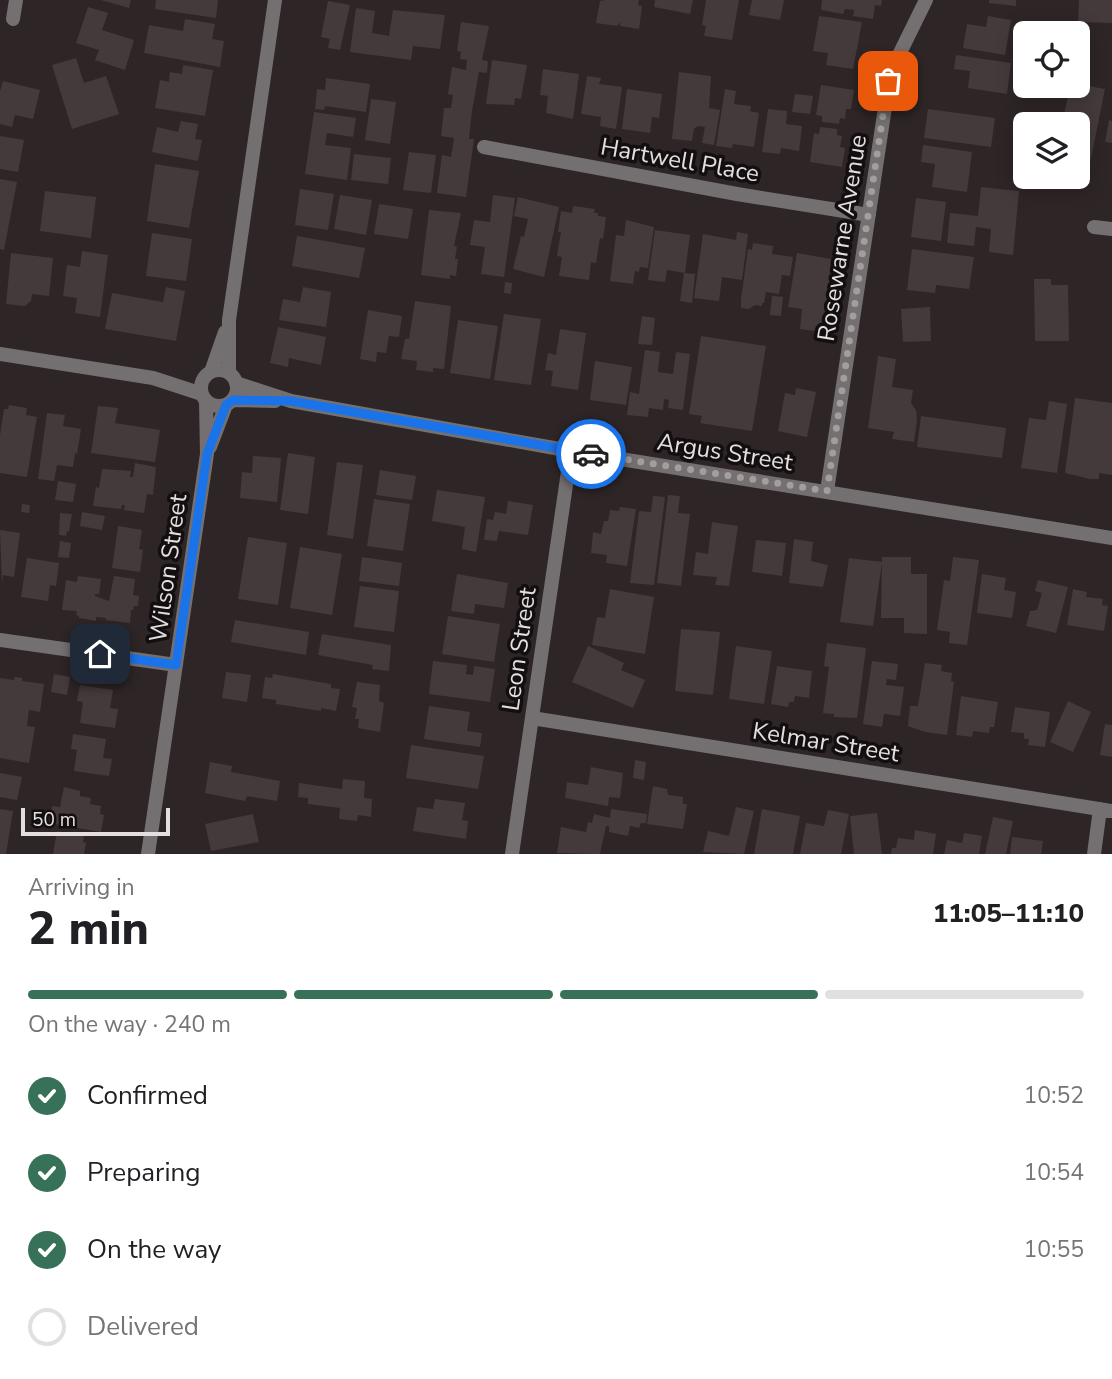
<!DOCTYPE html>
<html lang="en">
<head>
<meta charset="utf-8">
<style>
  body { margin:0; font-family:"Nunito Sans",sans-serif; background:#f6f6f6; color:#202124; height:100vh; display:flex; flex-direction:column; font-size:26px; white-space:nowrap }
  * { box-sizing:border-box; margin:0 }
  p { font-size:23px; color:#757577 }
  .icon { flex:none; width:38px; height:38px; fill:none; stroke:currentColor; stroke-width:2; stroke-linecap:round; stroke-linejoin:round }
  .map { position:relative; height:854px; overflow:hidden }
  .panel { display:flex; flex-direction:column; background:#fff; flex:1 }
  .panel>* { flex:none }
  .fabs { position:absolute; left:1013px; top:21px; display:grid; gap:14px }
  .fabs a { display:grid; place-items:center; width:77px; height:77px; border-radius:10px; background:#fff; box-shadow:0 4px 18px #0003; font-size:35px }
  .scale { position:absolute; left:21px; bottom:18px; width:149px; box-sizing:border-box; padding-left:7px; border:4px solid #e4dede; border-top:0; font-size:19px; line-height:24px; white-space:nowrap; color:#e4dede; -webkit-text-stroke:5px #130f10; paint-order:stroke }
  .pin { position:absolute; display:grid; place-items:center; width:60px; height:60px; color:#fff; margin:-30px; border-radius:14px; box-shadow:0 4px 10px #0006 }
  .courier { position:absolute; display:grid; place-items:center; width:70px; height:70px; margin:-35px; border:5px solid #1a73e8; border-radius:50%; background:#fff; color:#222; box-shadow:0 2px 9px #0007 }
  .summary em { font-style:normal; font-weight:800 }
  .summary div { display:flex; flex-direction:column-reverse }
  .summary { display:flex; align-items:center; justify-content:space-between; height:119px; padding:0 28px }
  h1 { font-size:46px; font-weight:800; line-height:52px }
  .bar { display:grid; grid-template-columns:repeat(4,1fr); gap:10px 7px; align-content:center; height:84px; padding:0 28px }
  .bar i { height:9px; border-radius:5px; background:#e0e0e0 }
  .bar .on { background:#367158 }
  .bar p { grid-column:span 4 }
  ol { padding:0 28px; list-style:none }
  li { display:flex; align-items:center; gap:21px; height:77px }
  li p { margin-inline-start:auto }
  li .icon { padding:7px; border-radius:50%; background:#367158; color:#fff; stroke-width:4 }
  li:last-child { color:#757577 }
  li i { width:38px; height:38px; border:4px solid #e0e0e0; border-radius:50% }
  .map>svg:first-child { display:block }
  .building { fill:#443a3b }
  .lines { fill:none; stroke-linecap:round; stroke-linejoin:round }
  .minor { stroke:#746f70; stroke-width:14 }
  .done { stroke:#a49d9e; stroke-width:7; stroke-dasharray:0 12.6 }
  .route { stroke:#1a73e8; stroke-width:9 }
  .labels { text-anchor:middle; stroke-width:7; stroke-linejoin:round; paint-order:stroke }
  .street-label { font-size:24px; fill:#e4dede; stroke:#130f10 }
</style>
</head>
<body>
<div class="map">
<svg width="1112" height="854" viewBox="0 0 1112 854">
  <rect width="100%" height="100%" fill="#2e2526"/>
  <!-- building -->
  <path class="building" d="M101,0H131L129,8Z
    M156,0H218L216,18L155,9Z
    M605,0H639L638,5L642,6L639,29L620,26V22L617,26L596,23L600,1Z
    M655,0H693L690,14L654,7Z
    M706,0H739L732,40L704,36L706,26L702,25Z
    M752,0H784L780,20L749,15Z
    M822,0H882L881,6L875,5L873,19L853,16L854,10L845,9L843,14L821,10Z
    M989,0H1016V6L989,3Z
    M1079,0H1112V23L1078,22Z
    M328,1L350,5L340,50L328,48L330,39L321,37Z
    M88,7L108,13L102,30L134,40L125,70L95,60L99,50L76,43Z
    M356,8L375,11L372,33L389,36L393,10L445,15L440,49L413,46L411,60L350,52Z
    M819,16L862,22L853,69L826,65L828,53L813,51Z
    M988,16L1011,20L1005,55L963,48L967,24L986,27Z
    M185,19L215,24L212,39L224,41L220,67L144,53L149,25L183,31Z
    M461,22L489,26L482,60L488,61L487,73L479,72L472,111L469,139H474L466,197L437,193L442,155L451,157L454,138L441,136L444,108H451L453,95L448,94L452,67L466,70L467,60L460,59L461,52L457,51Z
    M956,55L1011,63L1007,94L968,88L970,71L954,69Z
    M76,58L84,83L106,76L119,114L72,129L52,65Z
    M492,60L527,65L521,99L515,98L514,105L486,104Z
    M183,65L213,70L205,116L155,108L160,80L169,82L170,72L182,74Z
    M543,69L579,74L573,119L546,113L548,96L540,95Z
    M679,72L711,76L709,108L720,110L714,145L702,143L705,127L698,126L694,129L692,141L672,139Z
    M587,76L601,78L599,84L622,87L616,129L600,126L601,117L581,114Z
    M326,78L370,84L366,112L325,106L324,110L315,109L317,89L325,90Z
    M3,81L40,90L33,119L15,115L12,127L0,124V91Z
    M1078,84L1105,89L1088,173L1078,171V124H1062L1070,86H1078Z
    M821,85L854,90L851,109H846L845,119L840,118L839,124L822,122V116L816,115Z
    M627,89L662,94L659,118L652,117L650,133L622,129Z
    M725,89L736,91L734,104L751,106L750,111L759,113L754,147L733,144L732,148L716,146Z
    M795,94L813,96L810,114L792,112Z
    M371,99L396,102L390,144L365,140Z
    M768,109L787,111L786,124L802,126L799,151L781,148L780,154L762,152Z
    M928,109L995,118L991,147L924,138Z
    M314,112L356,118L353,137L327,133L325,145L351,148L347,180L305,174Z
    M1109,120L1112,121V143L1105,142Z
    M181,121L198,124L195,139L202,140L198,161L152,152L157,127L178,132Z
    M820,127L837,129V135L842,136L840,147L845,148L842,167L810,162L814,133L819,134Z
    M0,136L24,140L18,172L0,169Z
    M923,145L972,152L967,192L932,187L935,164L921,162Z
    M409,152L436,155L431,193L403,190Z
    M354,154L391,158L388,184L351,180Z
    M155,164L199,171L189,228L147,221Z
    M0,179L17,182L4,250L0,249Z
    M981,187L1019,191L1013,255L989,252L991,229L976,227L974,246L947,243L950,213L978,216Z
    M300,189L334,194L328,230L295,225Z
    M45,191L96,197L91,238L40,231Z
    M340,195L372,200L366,235L334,229Z
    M493,195L515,198L504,277L481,274L485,247L470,245L474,220L490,222Z
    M518,197L559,207L544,277L513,269L521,236L524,237L528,219L514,216Z
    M916,198L946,202L941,241L911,237Z
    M379,204L413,209L408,239L374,234Z
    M573,206L595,209L594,213H598V216L606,217L603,239L600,238L596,263L591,262L589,280L559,276L562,257L557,256L561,232H558L561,211L572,213Z
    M429,210L461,213L454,246L457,247L455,259H458L456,276L450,275V279L421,275Z
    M626,220L654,227L648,268L640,267L639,272L635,271L633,284L610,281L616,235L624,236Z
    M655,230L690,235L685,273L667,270L665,282L648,280Z
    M737,232L748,234L742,280L722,277L719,301L694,298L703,234L736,240Z
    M152,233L192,239L186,281L146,276Z
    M297,236L365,248L359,278L292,266Z
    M753,243L773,246L772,254L793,257L790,276L782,275L779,294L766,292L764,303H762V306L755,305L749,309L741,308V299L748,249L752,250Z
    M912,249L974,257L969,289L936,285L935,293L907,290Z
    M82,251L108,255L100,317L75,313L77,298L63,296L67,265L80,267Z
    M11,253L53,258L49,296L32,294L31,301L25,306L6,304Z
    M797,253L831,259L827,304L821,332L800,329L802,309L788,307Z
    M684,273L695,274L692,303L680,301Z
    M1034,279H1051V285H1068L1069,341H1035Z
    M505,282L512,283L511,294L504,293Z
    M166,287L185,291L176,341L105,329L112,293L163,302Z
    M303,287L331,292L326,327L279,320L283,299L300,302Z
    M772,296L783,297L781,316L770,315Z
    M415,301L451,306L444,369L433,368V372L416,370L417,361L401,359L405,339H409Z
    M930,307L931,341L903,342L901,309Z
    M368,310L402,316L399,337L389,336L386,353L377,352L376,362L360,359Z
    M504,314L541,319L531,385L494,380Z
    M642,316L655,318L652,345L638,344Z
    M458,320L498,326L490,379L450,373Z
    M278,327L326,337L321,365L289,358L288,367L270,363Z
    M560,329L586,333L578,390L551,386L553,371L545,370L548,353L556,355Z
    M701,336L766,346L752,431L700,423L702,416L689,414Z
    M645,350L660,352L658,372L673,374L676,352L690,354L683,410L668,408L669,400L664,399L663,410L649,408L648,417L627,415L630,392L639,394Z
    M878,356L896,359L892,387L913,390L911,403L916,410L917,420L914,442L892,439L894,432L868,428Z
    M595,361L632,367L626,405L590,400Z
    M796,388L816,392L807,437L778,431L785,393L795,395Z
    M1075,398L1112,403V475L1099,473V479H1090L1065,473Z
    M1049,401L1067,404L1057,473L1021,468L1029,418L1046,420Z
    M9,405L27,408L26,415L37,417L27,477L0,473V435L4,409H8Z
    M98,406L118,408L115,423L160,430L155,462L91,453Z
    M47,413L65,415L63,426L81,429L77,454L75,453L73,467L57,465L54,481L38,479Z
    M921,416L1006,428L1002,458L917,447Z
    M288,453L315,457L308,514L280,510Z
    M253,456L281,458L277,502L240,498L242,472L252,473Z
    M337,462L363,465L353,539L327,535Z
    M135,463L156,467L153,495L147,494L144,513L124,510L125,505H122L121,509L93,506L96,487L99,488L102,469L131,471L130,477H133Z
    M380,470L416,476L412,500L376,495Z
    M58,481L76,484L73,502L55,500Z
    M437,490L485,497L476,552L462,549L465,527L432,521Z
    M668,495L680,496L678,513L690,514L681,586L657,583Z
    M653,496L665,497L654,585L630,583L639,511L651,512Z
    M374,499L410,504L403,551L367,546Z
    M508,501L533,505L528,535L499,531L497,541L484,540L487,519L493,520L495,512L506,514Z
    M22,504L30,505L29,513L21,512Z
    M620,507L636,509L627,566L606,563L607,555L591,553L593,532L601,534L604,521H608L610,510L619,511Z
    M82,512L105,516L102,530L80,526Z
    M60,513L72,514L69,532L67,531L66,536L59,535Z
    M712,522L738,526L729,586L715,585L717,577L693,575L696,552L708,554Z
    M118,526L142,530L139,549L143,550L140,572L112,568Z
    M0,530L20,533L14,577L3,575L2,584Z
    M248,537L287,543L278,605L238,599Z
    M794,539L813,542L811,561L828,565L823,587L789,583Z
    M756,540L786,543L782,576L752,572Z
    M60,541L71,543L69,558L58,557Z
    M300,547L342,554L332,615L290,608Z
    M362,557L402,563L399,586L359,581Z
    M882,557H911V574H927V634L904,633V618H881Z
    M953,557L979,560L967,645L949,643L950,632L937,630L944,580L950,581Z
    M27,558L59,563L56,586L50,585L48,601L21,597Z
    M849,558L882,562L873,626L840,622Z
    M457,574L508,583L504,608L475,604L474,614L451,611Z
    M982,574L1006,578L1004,590L1016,592L1012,618L977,613Z
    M78,576L101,579L99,594H95V596L109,601L114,576L135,579L133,595L139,596L138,606H134L133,610H131L130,623L106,620V618L96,617V621L79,618V616L76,615L77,611L62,610L66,580L77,582Z
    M1038,580L1068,587L1056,633L1026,626L1030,611L1037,610L1042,593L1035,591Z
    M360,586L399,591L394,632L354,627Z
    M610,589L654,597L645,654L592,645L597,617L605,618Z
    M1073,589L1087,592L1086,597L1103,599L1102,605L1108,606L1104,631L1067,625Z
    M448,616L500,624L494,662L442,654Z
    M235,620L309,632L306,655L231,642Z
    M681,629L720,632L713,695L675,691Z
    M322,634L391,645L389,671L372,669L373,665L318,655Z
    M827,643L866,648L857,718L834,717V714L823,713L829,667L824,666Z
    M588,646L624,663L621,670L645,680L633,708L572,682Z
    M736,646L772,651L764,704L729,699Z
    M433,661L467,665L466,674L473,675L474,666L495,669L490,702L429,694Z
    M872,661L898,664L896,680L887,679L886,685L904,687L900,716L884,714L882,727L863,724Z
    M925,663L942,665L941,671L952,673L951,681L954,682L947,735L925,732L908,726L910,706H918Z
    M777,666L812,671L809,698L795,696L794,702H789L788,707L771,704Z
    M226,672L251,675L247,702L222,698Z
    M54,674L70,677L67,695L51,692Z
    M273,674L331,684V688L340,689L336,711L321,708V711L276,704V700L262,698L265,677L272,678Z
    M15,677L22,678V681L44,684L40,712L29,710L27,726L35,727L29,763L0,758V678L14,680Z
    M357,682L380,685L379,701L384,703L380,732L358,728L359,719H355L357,708L352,707Z
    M80,685L113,690L110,708L118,709L115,728L80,723L83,702L77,701Z
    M961,696L998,702L994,727H990L989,733L973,731L972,737L956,735Z
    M1068,701L1091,712L1073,752L1050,742Z
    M429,706L470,712L467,731L482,733L480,747L424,739Z
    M1015,707L1050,712L1045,747L1028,745L1029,739H1024V733L1011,732Z
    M1105,724L1112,725V757L1100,755Z
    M73,734L106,739L103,758L112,759L109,776L74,771L77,750L71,749Z
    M411,745L484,756L478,789L406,778Z
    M635,760L646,762L644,780L633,778Z
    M210,762L232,766L231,772L280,781L277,801L247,796L245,801L205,793Z
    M591,767L623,773L620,798L609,797L608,806L565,798L567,782L588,785Z
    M0,773L22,777L17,800L0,797Z
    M343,779L365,781L364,798L372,799L371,817L358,815L357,821L339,819L340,808L308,804V798L298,797L299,783L342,789Z
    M653,786L667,789L668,795L683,797V804H687L683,829L647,824Z
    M64,787L80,791V796L91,798L90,804L101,806L100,814L104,815L101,832L49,823L52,806L60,807Z
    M435,799L465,803L462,820L468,821L466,839L413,831L417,807L433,809Z
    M736,807L754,811L744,854L703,852L708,831L729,836Z
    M0,809L13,811L6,854H0Z
    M611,809L647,814L646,823H641L639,828L630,826L628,836L609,832V826H606L600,854L557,853L561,827L586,832L588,822L592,823L594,814L610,818Z
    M762,809L800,816L793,854H754Z
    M828,810L849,814L841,854H800L806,823L824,826Z
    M877,813L882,854H854L850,816Z
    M253,814L259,842L211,851L205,824Z
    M993,817L1013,821L1006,854H985Z
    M915,830L936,834L933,854H891L892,848H896L898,838L914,840Z
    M57,831L84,836L83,842L86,843L84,854H53Z
    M964,833L982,836L979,854H944L947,840L962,843Z
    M1012,837L1043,841L1041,854H1010Z"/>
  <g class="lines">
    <!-- minor -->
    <path class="minor" d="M13,19L16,0
      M484,147L737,194L869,215
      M1094,227L1112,229
      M0,354L153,378L202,394
      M201 388a18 18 0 1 1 36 0a18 18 0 1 1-36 0Z
      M211,372L225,332
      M229,373V320L275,0
      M236,383L291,401L571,451L1112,538
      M233,400L275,401
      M210,447L226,405
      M827,491L889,81L894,65L926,0
      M0,640L176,665
      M532,718L1112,811
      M148,854L207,454L206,401
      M512,854L571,451
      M1094,854L1100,809"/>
  </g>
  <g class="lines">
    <!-- done -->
    <path class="done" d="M591,454L827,491L888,81"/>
    <!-- route -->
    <path class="route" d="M100,654L176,665L207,454L226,405L233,400L291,401L591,454"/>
  </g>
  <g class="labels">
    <!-- street labels -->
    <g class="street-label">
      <text transform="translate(680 160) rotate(10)" y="8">Hartwell Place</text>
      <text transform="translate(842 238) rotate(-81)" y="8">Rosewarne Avenue</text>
      <text transform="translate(725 452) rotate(9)" y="8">Argus Street</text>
      <text transform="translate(168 568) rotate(-82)" y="8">Wilson Street</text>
      <text transform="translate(519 649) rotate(-82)" y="8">Leon Street</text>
      <text transform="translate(826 742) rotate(9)" y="8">Kelmar Street</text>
    </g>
  </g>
</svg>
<div class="fabs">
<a><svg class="icon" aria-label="locate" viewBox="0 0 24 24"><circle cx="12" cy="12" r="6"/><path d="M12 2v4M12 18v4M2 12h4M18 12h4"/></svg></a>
<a><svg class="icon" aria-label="layers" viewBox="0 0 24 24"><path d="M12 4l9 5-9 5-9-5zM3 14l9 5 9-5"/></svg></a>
</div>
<div class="scale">50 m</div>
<div class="pin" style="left:888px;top:81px;background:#ea580c"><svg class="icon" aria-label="bag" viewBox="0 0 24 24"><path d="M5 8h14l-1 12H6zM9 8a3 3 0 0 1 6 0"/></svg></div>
<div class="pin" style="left:100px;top:654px;background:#1f2937"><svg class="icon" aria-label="home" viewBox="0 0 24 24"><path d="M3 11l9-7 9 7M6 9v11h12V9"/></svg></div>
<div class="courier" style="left:591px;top:454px"><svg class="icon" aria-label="car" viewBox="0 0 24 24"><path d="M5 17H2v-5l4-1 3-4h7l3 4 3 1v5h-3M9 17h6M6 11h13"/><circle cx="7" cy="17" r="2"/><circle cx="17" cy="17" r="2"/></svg></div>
</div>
<section class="panel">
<div class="summary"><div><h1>2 min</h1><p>Arriving in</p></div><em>11:05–11:10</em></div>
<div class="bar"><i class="on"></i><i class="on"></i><i class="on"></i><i></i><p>On the way · 240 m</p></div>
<ol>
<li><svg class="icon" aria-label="check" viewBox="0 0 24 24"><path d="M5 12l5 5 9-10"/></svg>Confirmed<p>10:52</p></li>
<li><svg class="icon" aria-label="check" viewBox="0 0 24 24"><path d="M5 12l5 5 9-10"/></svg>Preparing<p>10:54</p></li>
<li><svg class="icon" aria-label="check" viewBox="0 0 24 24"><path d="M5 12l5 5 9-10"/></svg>On the way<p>10:55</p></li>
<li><i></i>Delivered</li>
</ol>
</section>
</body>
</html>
